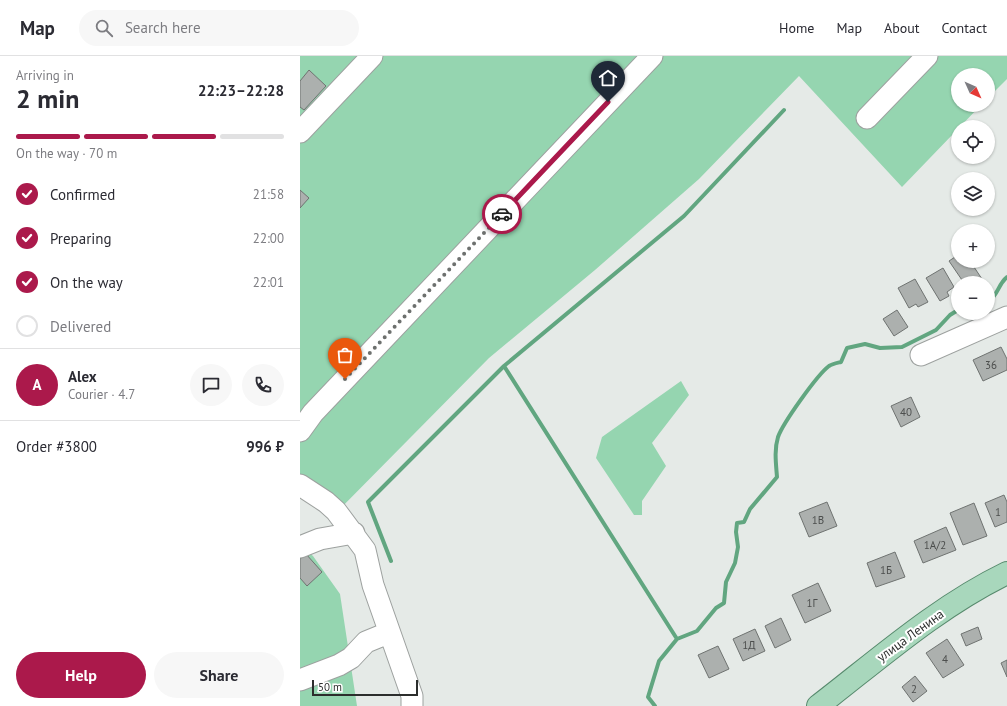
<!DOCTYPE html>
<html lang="en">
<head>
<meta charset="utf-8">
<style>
  body { margin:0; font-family:"PT Sans",sans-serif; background:#f7f7f7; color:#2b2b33; height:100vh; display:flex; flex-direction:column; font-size:15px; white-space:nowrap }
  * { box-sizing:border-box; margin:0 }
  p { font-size:13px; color:#7c7c81 }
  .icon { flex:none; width:22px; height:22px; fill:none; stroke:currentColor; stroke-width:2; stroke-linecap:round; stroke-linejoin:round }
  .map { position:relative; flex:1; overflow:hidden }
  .panel { display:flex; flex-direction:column; background:#fff; width:300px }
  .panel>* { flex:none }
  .needle { width:26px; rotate:135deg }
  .buttons { position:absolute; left:651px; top:12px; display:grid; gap:8px }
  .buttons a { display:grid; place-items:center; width:44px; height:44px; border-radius:50%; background:#fff; box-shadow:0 1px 3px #0004; font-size:20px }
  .scale { position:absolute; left:12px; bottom:10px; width:106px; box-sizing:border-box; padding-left:4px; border:2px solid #2c2e2d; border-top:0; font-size:11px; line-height:14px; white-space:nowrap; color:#2c2e2d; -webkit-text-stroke:3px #fff; paint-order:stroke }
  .pin { position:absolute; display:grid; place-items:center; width:34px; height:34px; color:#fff; margin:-41px -17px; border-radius:50% 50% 50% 0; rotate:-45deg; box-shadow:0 0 4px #0007 }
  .pin .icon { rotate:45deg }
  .courier { position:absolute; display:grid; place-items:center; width:40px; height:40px; margin:-20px; border:3px solid #ab194b; border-radius:50%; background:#fff; color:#222; box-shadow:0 1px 5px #0007 }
  .headline em { font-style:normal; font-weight:600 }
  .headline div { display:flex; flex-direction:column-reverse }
  .headline { display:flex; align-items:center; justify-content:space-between; height:68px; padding:0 16px }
  h1 { font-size:26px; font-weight:600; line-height:30px }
  .bar { display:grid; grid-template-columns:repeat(4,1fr); gap:6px 4px; align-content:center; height:48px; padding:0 16px }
  .bar i { height:5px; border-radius:3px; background:#e1e1e2 }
  .bar .on { background:#ab194b }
  .bar p { grid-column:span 4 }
  .line { display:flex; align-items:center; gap:10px; padding:0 16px; border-top:1px solid #e1e1e2 }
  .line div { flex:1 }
  .round { display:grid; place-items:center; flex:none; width:42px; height:42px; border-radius:21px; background:#f7f7f7 }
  ol { padding:0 16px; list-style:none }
  li { display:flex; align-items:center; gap:12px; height:44px }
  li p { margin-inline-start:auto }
  li .icon { padding:4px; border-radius:50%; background:#ab194b; color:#fff; stroke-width:4 }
  li:last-child { color:#7c7c81 }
  li i { width:22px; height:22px; border:2px solid #e1e1e2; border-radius:50% }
  .button { display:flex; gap:8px; margin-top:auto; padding:8px 16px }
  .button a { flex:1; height:46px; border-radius:24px; background:#ab194b; color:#fff; font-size:16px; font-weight:600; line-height:46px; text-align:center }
  .button a+a { background:#f7f7f7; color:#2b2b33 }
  header { display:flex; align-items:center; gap:24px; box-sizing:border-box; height:56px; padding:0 20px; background:#fff; border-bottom:1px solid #e1e1e2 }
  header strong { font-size:19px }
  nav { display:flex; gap:22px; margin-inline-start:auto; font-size:14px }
  .search { width:280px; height:36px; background:#f7f7f7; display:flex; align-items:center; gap:10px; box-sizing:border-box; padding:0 14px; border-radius:22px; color:#7c7c81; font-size:15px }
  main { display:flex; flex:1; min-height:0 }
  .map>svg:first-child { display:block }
  .green { fill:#95d5b0 }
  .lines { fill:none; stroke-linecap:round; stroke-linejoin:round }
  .stream { stroke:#61a680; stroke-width:4 }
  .building { fill:#acb0ae; stroke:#6f7371 }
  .minor-casing { stroke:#9da19f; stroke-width:23 }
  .major-casing { stroke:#578a6d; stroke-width:24 }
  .minor { stroke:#fff; stroke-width:21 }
  .major { stroke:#a8d7bc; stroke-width:22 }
  .done { stroke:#6d706e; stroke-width:4; stroke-dasharray:0 7.2 }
  .route { stroke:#ab194b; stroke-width:5 }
  .labels { text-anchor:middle; stroke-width:4; stroke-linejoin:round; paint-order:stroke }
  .number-label { font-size:11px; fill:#4c4e4d }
  .street-label { font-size:13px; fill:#2c2e2d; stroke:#fff }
</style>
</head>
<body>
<header>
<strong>Map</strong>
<div class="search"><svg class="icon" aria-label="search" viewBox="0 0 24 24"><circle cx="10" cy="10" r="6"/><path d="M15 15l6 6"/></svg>Search here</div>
<nav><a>Home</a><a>Map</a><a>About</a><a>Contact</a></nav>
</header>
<main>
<section class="panel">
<div class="headline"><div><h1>2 min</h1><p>Arriving in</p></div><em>22:23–22:28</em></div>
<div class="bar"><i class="on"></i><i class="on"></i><i class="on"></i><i></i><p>On the way · 70 m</p></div>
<ol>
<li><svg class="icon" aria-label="check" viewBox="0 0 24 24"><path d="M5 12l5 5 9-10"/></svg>Confirmed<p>21:58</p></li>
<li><svg class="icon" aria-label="check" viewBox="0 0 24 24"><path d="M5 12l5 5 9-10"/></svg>Preparing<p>22:00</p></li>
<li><svg class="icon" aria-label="check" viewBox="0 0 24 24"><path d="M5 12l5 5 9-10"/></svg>On the way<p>22:01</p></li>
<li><i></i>Delivered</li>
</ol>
<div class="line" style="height:72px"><b class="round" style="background:#ab194b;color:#fff">A</b><div><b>Alex</b><p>Courier · 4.7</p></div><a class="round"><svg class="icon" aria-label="chat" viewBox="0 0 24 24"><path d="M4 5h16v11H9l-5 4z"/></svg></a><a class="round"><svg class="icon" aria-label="phone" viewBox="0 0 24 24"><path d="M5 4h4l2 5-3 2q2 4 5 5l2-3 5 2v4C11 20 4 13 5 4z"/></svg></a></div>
<div class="line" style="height:52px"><div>Order #3800</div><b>996 ₽</b></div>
<div class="button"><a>Help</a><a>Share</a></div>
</section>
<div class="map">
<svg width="707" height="650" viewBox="0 0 707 650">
  <rect width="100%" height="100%" fill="#e5eae7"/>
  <!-- green -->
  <path class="green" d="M0,0H707V23L688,42V19H658V49H681L602,131L499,20L399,123L295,214L189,302L30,463L0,439Z
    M381,325L389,339L352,387L366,410L342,445V459H334L296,402L302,381Z
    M0,488L13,500L40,538L57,650H0Z"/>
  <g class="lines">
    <!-- stream -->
    <path class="stream" d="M688,246C699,238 698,228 707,221
      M204,310L384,160L484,54
      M91,505L68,446L204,310L377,583
      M355,650L348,641L359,605L377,583L397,575L416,552L424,547L426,526L435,507L438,491L436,476L437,467L444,466L450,453L477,421C476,408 474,394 478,381C483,367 517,319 529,310C532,308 537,307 541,306L547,292L565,288L580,292L602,291L636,274L650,259L658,254"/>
  </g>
  <!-- building -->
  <path class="building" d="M9,14L26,30L4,54L0,51V25Z
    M0,134L9,142L0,152Z
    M658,199V205H670L684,226L664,227L649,205Z
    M643,212L654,231L647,236L649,240L640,245L626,222Z
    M615,223L628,246L618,251L616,248L609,252L598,232Z
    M597,254L608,271L594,280L583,263Z
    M701,291L707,303V314L683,325L673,304Z
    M611,341L620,361L601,371L591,350Z
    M704,439L707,446V466L695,471L685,447Z
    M527,446L537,470L509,481L499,457Z
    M674,447L687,480L663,489L650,457Z
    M646,471L656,494L623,507L614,485Z
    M595,496L605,521L576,531L567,507Z
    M6,498L22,516L7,530L0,522V503Z
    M518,527L531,555L505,567L492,539Z
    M481,562L491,584L475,592L465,570Z
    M678,571L682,583L666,590L661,578Z
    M455,573L465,595L443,605L433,583Z
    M647,583L664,609L643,622L626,597Z
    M418,590L429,613L409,622L398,599Z
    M707,604V621L701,607Z
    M615,620L627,635L613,646L602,631Z"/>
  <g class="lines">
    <!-- minor casing -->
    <g class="minor-casing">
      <path id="minor" d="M567,62L627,0
        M0,76L72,0
        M621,299L707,261
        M0,375L13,357L352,0
        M0,429L26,446L36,455L65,494L73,529L112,640V650
        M0,491L20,483L54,477
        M0,624L39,609L51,602L66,586L88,577"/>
    </g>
    <!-- major casing -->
    <g class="major-casing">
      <path id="major" d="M518,650C579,603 637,551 707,517"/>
    </g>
    <!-- minor -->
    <use href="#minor" class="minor"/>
    <!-- major -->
    <use href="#major" class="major"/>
  </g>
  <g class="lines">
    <!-- done -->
    <path class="done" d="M45,323L202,158"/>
    <!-- route -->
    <path class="route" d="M202,158L308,46"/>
  </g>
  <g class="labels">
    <!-- number labels -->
    <g class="number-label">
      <text x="691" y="313">36</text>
      <text x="606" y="360">40</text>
      <text x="698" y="460">1</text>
      <text x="518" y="468">1В</text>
      <text x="635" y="493">1А/2</text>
      <text x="586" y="518">1Б</text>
      <text x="512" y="551">1Г</text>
      <text x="449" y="593">1Д</text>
      <text x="645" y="607">4</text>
      <text x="614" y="637">2</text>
    </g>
    <!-- street labels -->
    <g class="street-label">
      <text transform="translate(610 579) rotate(-36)" y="5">улица Ленина</text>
    </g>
  </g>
</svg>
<div class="buttons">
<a><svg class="needle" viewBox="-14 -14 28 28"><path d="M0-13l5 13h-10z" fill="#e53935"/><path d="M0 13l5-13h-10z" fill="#7c7c81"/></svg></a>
<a><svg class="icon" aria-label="locate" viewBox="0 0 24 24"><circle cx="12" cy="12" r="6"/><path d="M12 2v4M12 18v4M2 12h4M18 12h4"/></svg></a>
<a><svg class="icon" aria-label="layers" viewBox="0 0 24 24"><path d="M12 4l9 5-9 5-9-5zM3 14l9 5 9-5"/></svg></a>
<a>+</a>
<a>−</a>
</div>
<div class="scale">50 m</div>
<div class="pin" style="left:45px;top:323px;background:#ea580c"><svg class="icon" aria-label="bag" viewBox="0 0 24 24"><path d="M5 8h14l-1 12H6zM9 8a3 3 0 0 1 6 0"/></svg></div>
<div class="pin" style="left:308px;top:46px;background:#1f2937"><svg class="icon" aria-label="home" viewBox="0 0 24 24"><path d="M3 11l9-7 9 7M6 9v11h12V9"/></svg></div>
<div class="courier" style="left:202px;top:158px"><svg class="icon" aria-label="car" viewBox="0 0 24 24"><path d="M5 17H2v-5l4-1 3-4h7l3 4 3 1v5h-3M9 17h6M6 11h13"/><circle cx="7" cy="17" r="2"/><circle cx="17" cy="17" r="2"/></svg></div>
</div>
</main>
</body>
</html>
